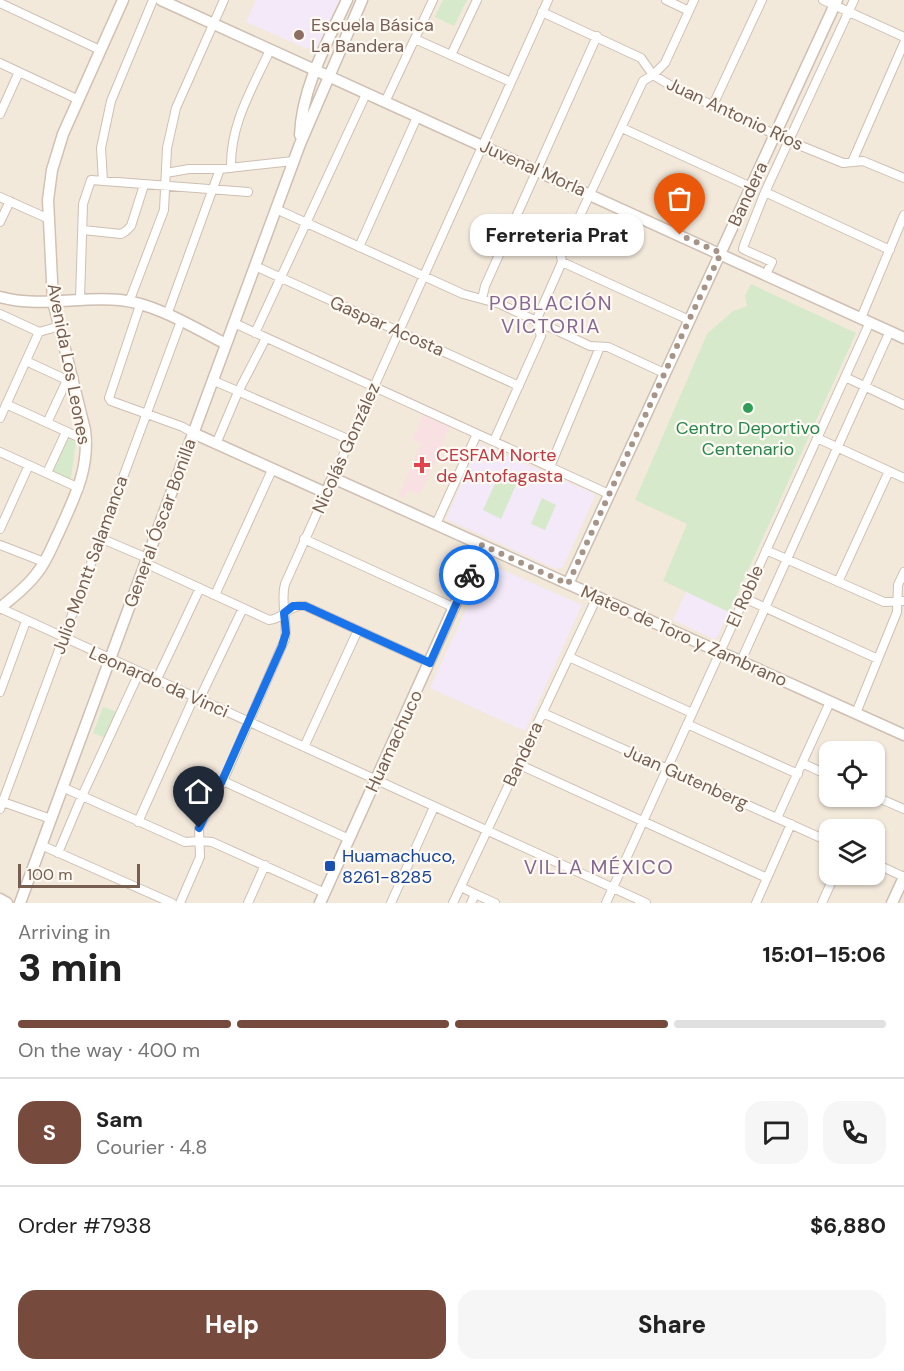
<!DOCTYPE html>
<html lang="en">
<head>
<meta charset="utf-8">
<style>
  body { margin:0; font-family:"DM Sans",sans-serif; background:#f6f6f6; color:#222; height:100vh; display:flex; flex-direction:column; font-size:22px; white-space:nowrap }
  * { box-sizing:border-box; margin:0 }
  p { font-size:20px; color:#767676 }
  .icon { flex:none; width:33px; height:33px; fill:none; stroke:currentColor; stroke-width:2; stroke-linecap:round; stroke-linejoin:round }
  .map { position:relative; height:903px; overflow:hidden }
  .details { display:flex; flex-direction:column; background:#fff; flex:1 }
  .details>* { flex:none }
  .buttons { position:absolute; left:819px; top:741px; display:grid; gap:12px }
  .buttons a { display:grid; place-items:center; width:66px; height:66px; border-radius:12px; background:#fff; box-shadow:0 2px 4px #0004; font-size:30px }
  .scale { position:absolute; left:18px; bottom:15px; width:122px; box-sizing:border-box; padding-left:6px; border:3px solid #765f50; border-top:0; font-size:16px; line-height:21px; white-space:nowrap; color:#765f50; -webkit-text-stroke:4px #fefaf3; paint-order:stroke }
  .pin { position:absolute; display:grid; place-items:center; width:51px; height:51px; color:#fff; margin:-62px -26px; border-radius:50% 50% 50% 0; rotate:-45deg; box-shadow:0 0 6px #0007 }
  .pin .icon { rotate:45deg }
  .courier { position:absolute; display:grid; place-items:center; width:60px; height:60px; margin:-30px; border:4px solid #1a73e8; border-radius:50%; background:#fff; color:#222; box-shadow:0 2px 8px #0007 }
  .bubble { position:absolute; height:42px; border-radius:18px; background:#fff; box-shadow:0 2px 4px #0004; font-size:20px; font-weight:800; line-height:42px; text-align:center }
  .head em { font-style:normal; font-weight:800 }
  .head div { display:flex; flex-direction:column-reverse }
  .head { display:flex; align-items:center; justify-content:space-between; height:102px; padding:0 18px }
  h1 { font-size:39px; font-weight:800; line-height:45px }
  .bar { display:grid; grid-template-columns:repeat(4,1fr); gap:9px 6px; align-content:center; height:72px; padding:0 18px }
  .bar i { height:8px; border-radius:4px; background:#e0e0e0 }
  .bar .current { background:#764a3c }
  .bar p { grid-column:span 4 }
  .line { display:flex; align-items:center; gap:15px; padding:0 18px; border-top:2px solid #e0e0e0 }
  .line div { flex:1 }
  .round { display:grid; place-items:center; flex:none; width:63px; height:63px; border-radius:18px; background:#f6f6f6 }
  .cta { display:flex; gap:12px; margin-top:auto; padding:12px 18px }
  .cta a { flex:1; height:69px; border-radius:18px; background:#764a3c; color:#fff; font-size:24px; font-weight:800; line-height:69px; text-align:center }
  .cta a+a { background:#f6f6f6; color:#222 }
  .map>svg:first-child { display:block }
  .residential { fill:#f3e9db; fill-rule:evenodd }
  .education { fill:#f3e9f8 }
  .medical { fill:#f9e0e3 }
  .green { fill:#d6e9cb }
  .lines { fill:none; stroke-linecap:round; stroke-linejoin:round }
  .minor-casing { stroke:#cebfb2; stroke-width:10 }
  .tertiary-casing { stroke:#cebfb2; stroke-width:13 }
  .secondary-casing { stroke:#d3c1b2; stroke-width:13 }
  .minor { stroke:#fff; stroke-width:8 }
  .tertiary { stroke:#fff; stroke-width:10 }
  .secondary { stroke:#fff; stroke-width:10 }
  .done { stroke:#a59487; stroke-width:6; stroke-dasharray:0 10.8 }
  .route { stroke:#1a73e8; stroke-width:8 }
  .education-dot { fill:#8d6e63; stroke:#fefaf3; stroke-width:2 }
  .leisure-dot { fill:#2e9e5b; stroke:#fefaf3; stroke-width:2 }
  .health-dot { fill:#e0444e; stroke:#fefaf3; stroke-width:2 }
  .transit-dot { fill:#1a4fb4; stroke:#fefaf3; stroke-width:2 }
  .labels { text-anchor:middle; stroke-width:4.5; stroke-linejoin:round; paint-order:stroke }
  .education-label { font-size:18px; fill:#785e54; stroke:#fefaf3; text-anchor:start }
  .street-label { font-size:18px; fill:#765f50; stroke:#fefaf3 }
  .leisure-label { font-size:18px; fill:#27864d; stroke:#fefaf3 }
  .health-label { font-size:18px; fill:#be3a42; stroke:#fefaf3; text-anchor:start }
  .transit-label { font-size:18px; fill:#164399; stroke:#fefaf3; text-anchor:start }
  .neighbourhood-label { font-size:20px; letter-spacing:1.5px; fill:#856891; stroke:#fefaf3 }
</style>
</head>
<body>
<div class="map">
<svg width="904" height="903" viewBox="0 0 904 903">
  <rect width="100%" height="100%" fill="#fcf6ec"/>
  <!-- residential -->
  <path class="residential" d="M0,0H904V903H0ZM830,752H874V796H830ZM830,830H874V874H830Z"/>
  <!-- education -->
  <path class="education" d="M256,0H339L317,48H305L246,22Z
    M479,444L593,493L595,496L563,567L556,569L446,519Z
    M487,563L582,605L525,731L430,688Z
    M686,592L729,612L716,640L673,620Z"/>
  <!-- medical -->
  <path class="medical" d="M424,413L451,425L420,494L408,491L403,498L398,496L421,444L412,440Z"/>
  <!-- green -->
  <path class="green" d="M443,0H467L454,26L435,17Z
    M751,284L856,333L729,612L663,581L687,524L635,500L707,334L733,311L747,306L745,296Z
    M71,438L76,441L71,478L68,481L50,472L66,442Z
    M498,477L516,485L501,519L483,510Z
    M542,498L556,505L545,530L531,524Z
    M103,707L117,712L107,739L93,733Z"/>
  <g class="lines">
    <!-- minor casing -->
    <g class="minor-casing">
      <path id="minor" d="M666,0L689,11
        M823,0L904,37
        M0,3L100,50
        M542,12L641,58L653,75L675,88L789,141L843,163L863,161L904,178
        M415,39L511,82
        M451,55L477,0
        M0,63L77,99
        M385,102L433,0
        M713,105L762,0
        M0,114L19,72
        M622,128L751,187
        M852,162L904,43
        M231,168C230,124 252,89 270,50
        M166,173L189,169H220L293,161
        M103,181L101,148L111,101L153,0
        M765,192L890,250
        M0,197L49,219
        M276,209L463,294L500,304L590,346L608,347L664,373
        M0,222L10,201
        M83,230L121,234L126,231L131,226L144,185
        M359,247L417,117
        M562,262L689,320
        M255,266L519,386
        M766,274L772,262L747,251L743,249L744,245L765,192L854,0
        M80,299L83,204L91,180L248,192
        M482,299L485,286L597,36
        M129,302L164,210L167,148L176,108L224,0
        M140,305L109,398L111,401L183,427L193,433
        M0,314L39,332L60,326
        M167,315L220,169
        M861,318L904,215
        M234,323L609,494
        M255,333L366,94
        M26,361L67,380L74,378
        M845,377L904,405
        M212,380L350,440
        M6,404L87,441
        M0,418L39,332
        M47,423L67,380
        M817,438L904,478
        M494,441L541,336L536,321L562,262L561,256L643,81L653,75L665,63L694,0
        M216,444L238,392L266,338
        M0,452L79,488
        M550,467L600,347
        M47,473L66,432
        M333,478L548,0
        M436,524L477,434
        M0,529L29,465
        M100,538L147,558
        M304,539L455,608
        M0,545L44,562
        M766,550L884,602L904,601
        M145,563L269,620C284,619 289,604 305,606L430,663
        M838,582L889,471
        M215,595L272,470
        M744,598L878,659
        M0,608L646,903
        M569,657L692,713
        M741,661L890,331
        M156,681L200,588
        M0,692L26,621
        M199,700L243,608
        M543,713L830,842
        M856,713L897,612L898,585L904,572
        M687,724L798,774
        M304,747L358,630
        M802,763L830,776
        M518,764L767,878
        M223,781L349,839
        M62,787L185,842L199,841L212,842L325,893
        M874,796L904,809
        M0,801L51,819
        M0,809L181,321
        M777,818L830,702
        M138,822L194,697
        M41,845L172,903
        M58,853L82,796L139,673
        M874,863L904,877
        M461,887L475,894L471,903
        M475,894L495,903
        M180,903L200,857L199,828L223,781L285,639C288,621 280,603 285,584L326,493
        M248,903L265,865
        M391,903L434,807
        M453,903L597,597
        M606,903L870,322
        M756,903L791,824
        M822,903L835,874"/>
    </g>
    <!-- tertiary casing -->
    <g class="tertiary-casing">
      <path id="tertiary" d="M161,0L904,338
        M300,135C302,87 327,43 347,0
        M0,297C39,308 80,296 120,300C154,303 195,328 226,344
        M193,433L326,493L333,478L904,735
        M568,584L837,0
        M20,903L300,144L362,0
        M320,903L482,545
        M892,903L904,877"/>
    </g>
    <!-- secondary casing -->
    <g class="secondary-casing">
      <path id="secondary" d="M0,608C13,597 27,587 37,573C47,561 52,546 59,532C74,498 90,469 85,430L53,301L48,200L52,170L63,134L123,0
        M0,899L7,903"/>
    </g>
    <!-- minor -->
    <use href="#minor" class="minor"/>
    <!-- tertiary -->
    <use href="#tertiary" class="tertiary"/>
    <!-- secondary -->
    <use href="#secondary" class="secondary"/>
  </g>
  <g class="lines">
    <!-- done -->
    <path class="done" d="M469,575L482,545L568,584L689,320L721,253L680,235"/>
    <!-- route -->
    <path class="route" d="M199,828L222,781L282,646L286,633L284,613L293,606H305L430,663L469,575"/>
  </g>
  <!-- markers -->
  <circle class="education-dot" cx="299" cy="35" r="6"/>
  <circle class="leisure-dot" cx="748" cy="408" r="6"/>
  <path class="health-dot" d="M419 456h6v6h6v6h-6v6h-6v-6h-6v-6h6z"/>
  <rect class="transit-dot" x="324" y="860" width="12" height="12" rx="3"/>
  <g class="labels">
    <!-- education labels -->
    <g class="education-label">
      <text x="311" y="31">Escuela Básica<tspan x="311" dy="21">La Bandera</tspan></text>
    </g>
    <!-- street labels -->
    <g class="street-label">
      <text transform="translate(735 114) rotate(25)" y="6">Juan Antonio Ríos</text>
      <text transform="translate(533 168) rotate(24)" y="6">Juvenal Morla</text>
      <text transform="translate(748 194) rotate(-65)" y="6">Bandera</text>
      <text transform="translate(387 326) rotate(24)" y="6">Gaspar Acosta</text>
      <text transform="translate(69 364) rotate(79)" y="6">Avenida Los Leones</text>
      <text transform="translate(346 448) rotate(-66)" y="6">Nicolás González</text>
      <text transform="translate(160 523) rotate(-70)" y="6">General Óscar Bonilla</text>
      <text transform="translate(90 565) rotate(-70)" y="6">Julio Montt Salamanca</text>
      <text transform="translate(745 596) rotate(-66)" y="6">El Roble</text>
      <text transform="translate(684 636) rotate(24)" y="6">Mateo de Toro y Zambrano</text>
      <text transform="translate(159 682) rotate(24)" y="6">Leonardo da Vinci</text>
      <text transform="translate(394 741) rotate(-65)" y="6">Huamachuco</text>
      <text transform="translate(523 754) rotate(-65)" y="6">Bandera</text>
      <text transform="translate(686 777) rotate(24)" y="6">Juan Gutenberg</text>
    </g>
    <!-- leisure labels -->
    <g class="leisure-label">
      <text x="748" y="434">Centro Deportivo<tspan x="748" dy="21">Centenario</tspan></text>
    </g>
    <!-- health labels -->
    <g class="health-label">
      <text x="436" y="461">CESFAM Norte<tspan x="436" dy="21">de Antofagasta</tspan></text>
    </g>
    <!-- transit labels -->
    <g class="transit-label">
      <text x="342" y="862">Huamachuco,<tspan x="342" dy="21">8261-8285</tspan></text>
    </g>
    <!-- neighbourhood labels -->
    <g class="neighbourhood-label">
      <text x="551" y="310">POBLACIÓN<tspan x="551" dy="23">VICTORIA</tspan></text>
      <text x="599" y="874">VILLA MÉXICO</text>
    </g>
  </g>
</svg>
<div class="buttons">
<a><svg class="icon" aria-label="locate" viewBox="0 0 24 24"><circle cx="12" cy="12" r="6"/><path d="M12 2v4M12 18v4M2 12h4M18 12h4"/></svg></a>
<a><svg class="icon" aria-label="layers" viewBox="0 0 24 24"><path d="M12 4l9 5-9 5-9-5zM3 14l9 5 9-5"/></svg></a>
</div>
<div class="scale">100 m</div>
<div class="pin" style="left:680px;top:235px;background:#ea580c"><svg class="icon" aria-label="bag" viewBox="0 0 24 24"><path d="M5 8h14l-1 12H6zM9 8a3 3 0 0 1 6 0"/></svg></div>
<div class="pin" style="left:199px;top:828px;background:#1f2937"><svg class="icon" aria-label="home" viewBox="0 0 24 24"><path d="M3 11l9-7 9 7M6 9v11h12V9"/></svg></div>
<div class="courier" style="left:469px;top:575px"><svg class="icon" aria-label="bike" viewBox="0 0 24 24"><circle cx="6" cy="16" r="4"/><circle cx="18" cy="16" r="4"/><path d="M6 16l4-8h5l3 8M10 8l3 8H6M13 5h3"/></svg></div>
<div class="bubble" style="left:470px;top:214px;width:174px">Ferreteria Prat</div>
</div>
<section class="details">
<div class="head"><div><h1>3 min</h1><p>Arriving in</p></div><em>15:01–15:06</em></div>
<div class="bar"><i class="current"></i><i class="current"></i><i class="current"></i><i></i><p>On the way · 400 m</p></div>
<div class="line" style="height:108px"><b class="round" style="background:#764a3c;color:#fff">S</b><div><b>Sam</b><p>Courier · 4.8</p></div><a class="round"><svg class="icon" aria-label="chat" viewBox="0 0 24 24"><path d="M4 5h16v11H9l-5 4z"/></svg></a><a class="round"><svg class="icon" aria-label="phone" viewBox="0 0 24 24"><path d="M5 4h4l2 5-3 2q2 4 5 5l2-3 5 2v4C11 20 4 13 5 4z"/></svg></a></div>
<div class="line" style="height:78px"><div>Order #7938</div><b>$6,880</b></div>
<div class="cta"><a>Help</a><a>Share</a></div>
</section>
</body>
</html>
